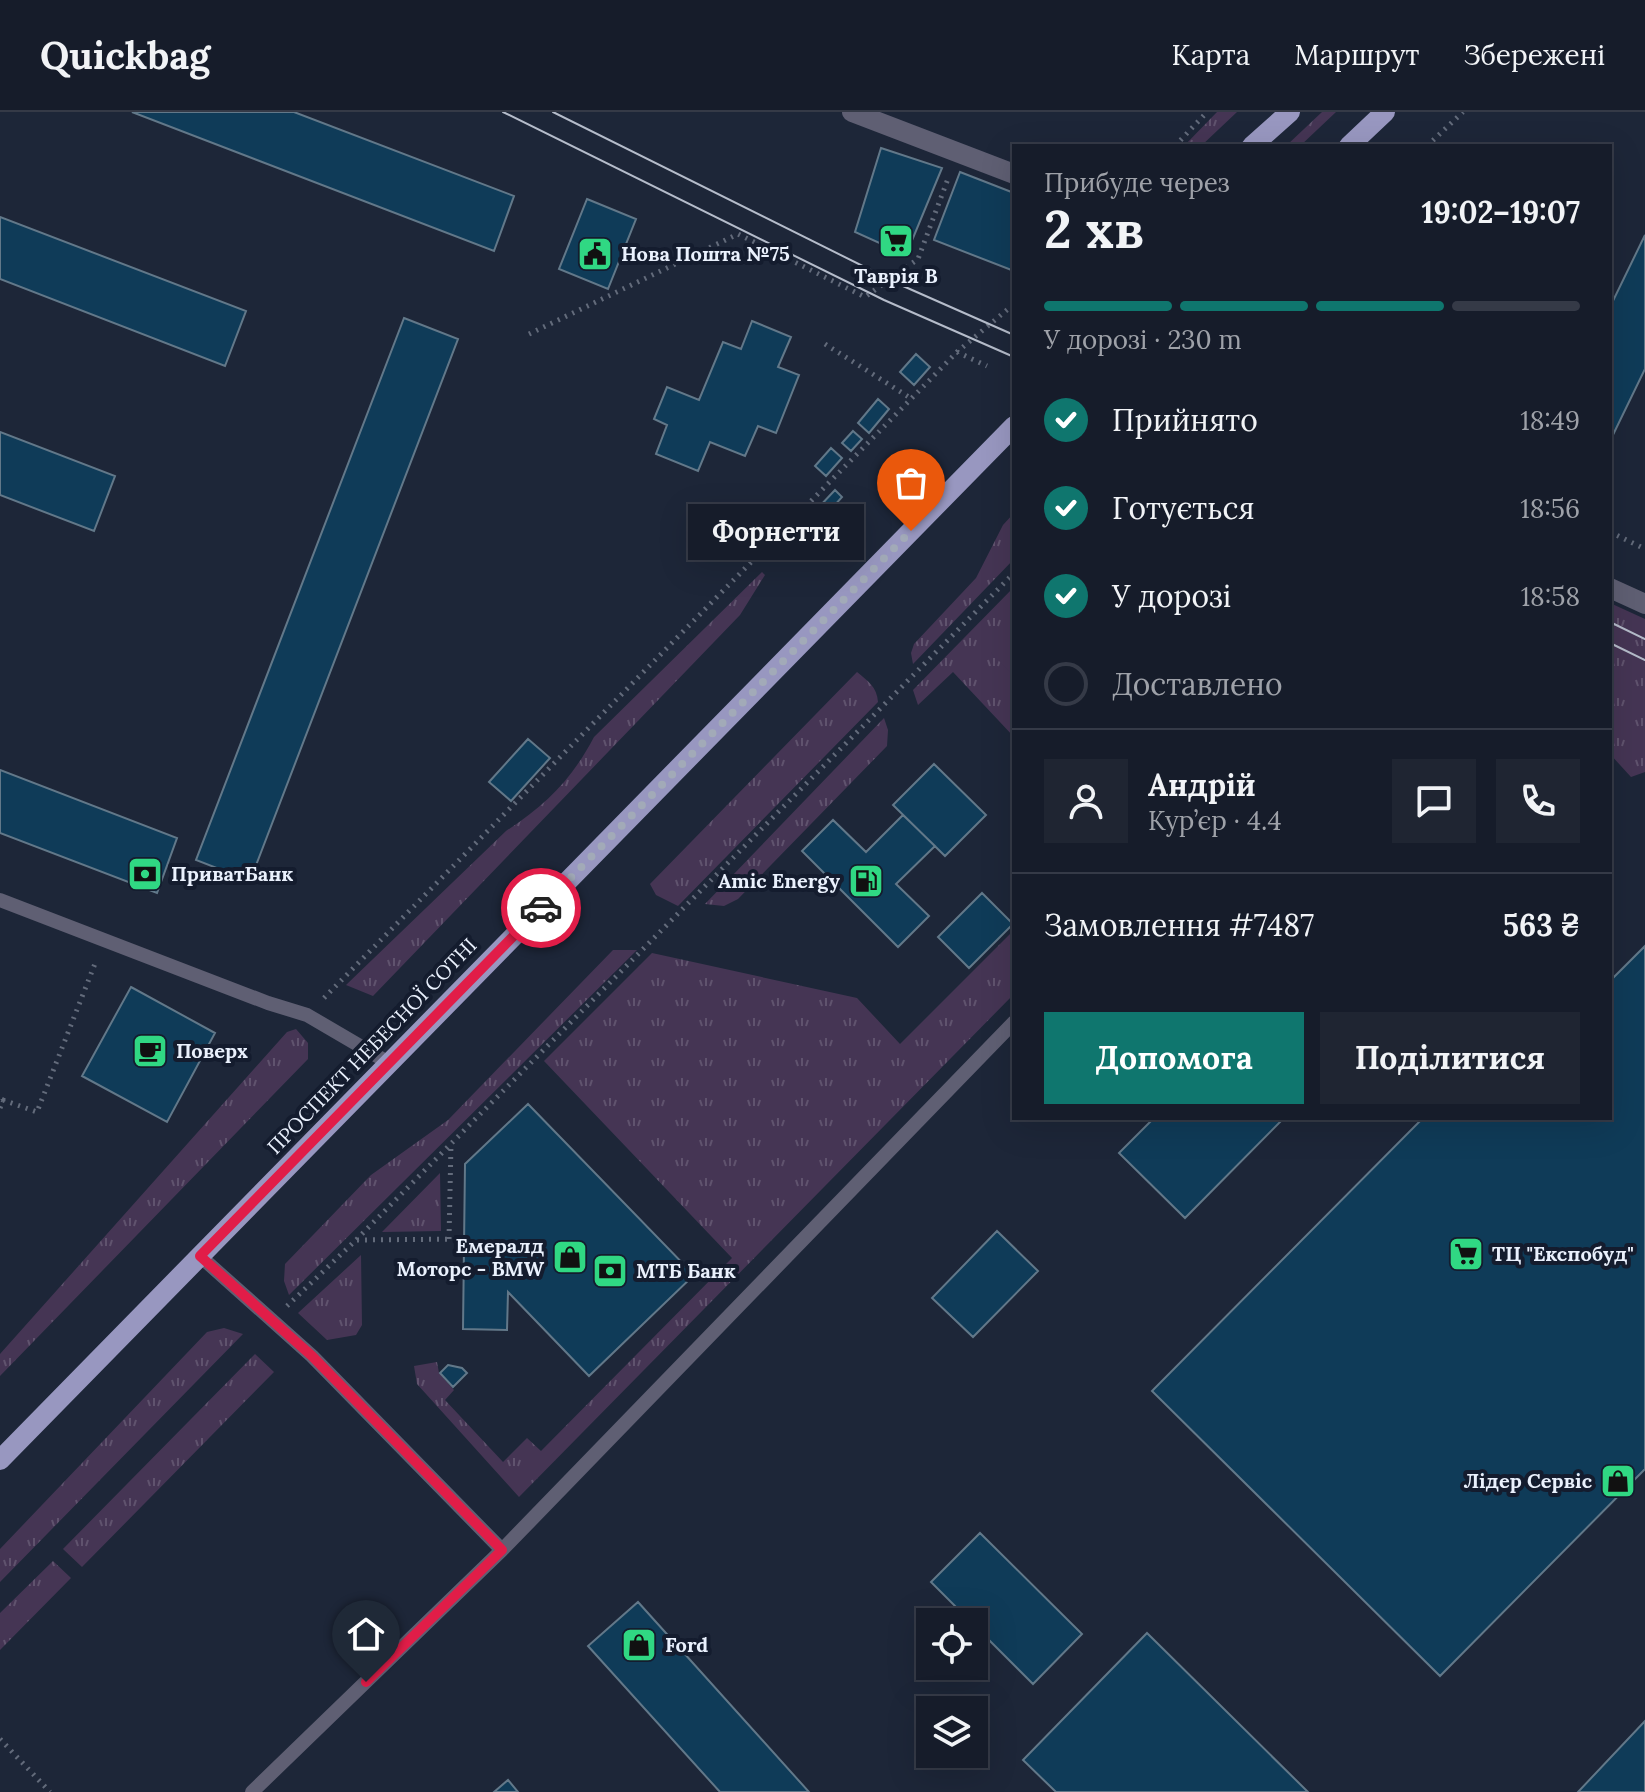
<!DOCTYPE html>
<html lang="uk">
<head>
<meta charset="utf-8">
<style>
  body { margin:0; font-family:Lora,serif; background:#1f2532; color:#f1f3f6; height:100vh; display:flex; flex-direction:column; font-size:30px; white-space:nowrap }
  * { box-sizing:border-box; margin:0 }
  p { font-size:26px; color:#9ea1a8 }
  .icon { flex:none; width:44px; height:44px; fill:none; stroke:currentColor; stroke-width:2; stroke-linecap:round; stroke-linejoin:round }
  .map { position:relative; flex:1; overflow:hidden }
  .sheet { position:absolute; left:1012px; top:32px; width:600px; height:976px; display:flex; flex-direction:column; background:#161c2a; border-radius:0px; box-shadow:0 8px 32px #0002,0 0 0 2px #353a47 }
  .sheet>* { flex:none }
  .tools { position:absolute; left:916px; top:1496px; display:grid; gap:16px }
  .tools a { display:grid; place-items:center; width:72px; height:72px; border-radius:0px; background:#161c2a; box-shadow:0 8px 32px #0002,0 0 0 2px #353a47; font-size:40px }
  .pin { position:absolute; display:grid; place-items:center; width:68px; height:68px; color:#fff; margin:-82px -34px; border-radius:50% 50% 50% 0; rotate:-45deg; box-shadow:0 0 8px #0007 }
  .pin .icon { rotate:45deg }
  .courier { position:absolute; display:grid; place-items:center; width:80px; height:80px; margin:-40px; border:6px solid #e11d48; border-radius:50%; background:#fff; color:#222; box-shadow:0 2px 10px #0007 }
  .bubble { position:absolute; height:56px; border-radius:0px; background:#161c2a; box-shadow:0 8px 32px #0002,0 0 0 2px #353a47; font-size:26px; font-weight:700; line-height:56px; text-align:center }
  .headline em { font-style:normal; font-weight:700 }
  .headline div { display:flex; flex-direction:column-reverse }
  .headline { display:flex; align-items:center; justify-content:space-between; height:136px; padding:0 32px }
  h1 { font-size:52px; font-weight:700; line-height:60px }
  .bar { display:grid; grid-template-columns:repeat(4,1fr); gap:12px 8px; align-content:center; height:96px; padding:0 32px }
  .bar i { height:10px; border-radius:6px; background:#353a47 }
  .bar .current { background:#0f766e }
  .bar p { grid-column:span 4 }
  .line { display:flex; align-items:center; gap:20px; padding:0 32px; border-top:2px solid #353a47 }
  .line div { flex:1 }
  .round { display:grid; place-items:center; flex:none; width:84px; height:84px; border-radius:0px; background:#1f2532 }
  ol { padding:0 32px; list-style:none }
  li { display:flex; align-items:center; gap:24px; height:88px }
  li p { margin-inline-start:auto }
  li .icon { padding:8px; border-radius:50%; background:#0f766e; color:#fff; stroke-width:4 }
  li:last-child { color:#9ea1a8 }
  li i { width:44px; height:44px; border:4px solid #353a47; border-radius:50% }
  .button { display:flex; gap:16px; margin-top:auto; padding:16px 32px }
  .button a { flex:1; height:92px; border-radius:0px; background:#0f766e; color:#fff; font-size:32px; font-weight:700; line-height:92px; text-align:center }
  .button a+a { background:#1f2532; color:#f1f3f6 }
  header { display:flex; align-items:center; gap:48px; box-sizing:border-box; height:112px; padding:0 40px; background:#161c2a; border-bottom:2px solid #353a47 }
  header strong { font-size:38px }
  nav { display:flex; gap:44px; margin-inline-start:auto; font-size:28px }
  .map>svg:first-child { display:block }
  .grass { fill:url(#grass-tufts) }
  .pitch { fill:#453554 }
  .building { fill:#0f3b58; stroke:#627889; stroke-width:2 }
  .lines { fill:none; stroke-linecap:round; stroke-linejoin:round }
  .path { stroke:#636b7b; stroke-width:5; stroke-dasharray:2 6; stroke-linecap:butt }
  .lane { stroke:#5f5f73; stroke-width:14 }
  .street { stroke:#5f5f73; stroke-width:20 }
  .primary { stroke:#9897c0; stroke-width:20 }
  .tram { stroke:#b5bcca; stroke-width:2 }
  .done { stroke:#a2aab8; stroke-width:8; stroke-dasharray:0 14.4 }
  .route { stroke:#e11d48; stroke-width:10 }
  .labels { text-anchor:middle; stroke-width:8; stroke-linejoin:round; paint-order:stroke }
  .poi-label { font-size:20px; font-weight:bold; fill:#eaf1fd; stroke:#141c2e; text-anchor:start }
  .street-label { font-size:20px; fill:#eaf1fd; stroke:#141c2e }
</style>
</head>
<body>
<header>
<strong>Quickbag</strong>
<nav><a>Карта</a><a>Маршрут</a><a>Збережені</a></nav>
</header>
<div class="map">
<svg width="1645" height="1680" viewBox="0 0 1645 1680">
  <defs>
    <pattern id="grass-tufts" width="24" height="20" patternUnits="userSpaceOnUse" patternTransform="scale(2)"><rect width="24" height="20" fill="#453554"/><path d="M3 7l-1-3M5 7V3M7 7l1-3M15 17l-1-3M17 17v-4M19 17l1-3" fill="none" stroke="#60536e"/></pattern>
  </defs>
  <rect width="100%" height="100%" fill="#1d2638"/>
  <!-- grass -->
  <path class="grass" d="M1217,0H1237L1201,34H1184Z
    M1322,0H1336L1300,34H1286Z
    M1014,401V447L913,552L911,541L914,532L976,466L1003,413Z
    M762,460L765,463L740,503L373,884L346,873L506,719C546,693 572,667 594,625Z
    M1014,475V625L953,560L918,593L913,578Z
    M1610,491L1645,507V660L1631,665L1610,642V604L1612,601L1610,598Z
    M857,560C868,569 877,575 878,590L678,794L656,783L650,772Z
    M884,606L888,618L887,634L738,787L724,794L705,792Z
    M1014,818V882L519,1385L417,1272L414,1254L437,1250L439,1261L454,1278L445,1288L503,1350L527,1326L541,1339L732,1146L544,949L652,841L857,886L900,932Z
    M613,838H637L289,1183L284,1169L285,1152L371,1063L448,1008Z
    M296,917L308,931V947L0,1264V1242L287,920Z
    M440,1061L441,1119L382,1120Z
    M361,1143L362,1213L356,1223L327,1228L298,1201Z
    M224,1216L243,1222L0,1470V1437L207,1220Z
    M255,1242L274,1260L82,1455L63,1437Z
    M53,1449L71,1466L0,1538V1501Z"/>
  <!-- pitch -->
  <path class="pitch" d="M1014,517V564L991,541Z"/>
  <!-- building -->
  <path class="building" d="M132,0H294L514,84L494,139Z
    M881,36L942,56L906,143L855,120Z
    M960,60L1014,81V159L934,128Z
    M587,87L636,107L608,177L559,157Z
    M0,105L246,199L225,254L0,167Z
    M1645,123V257L1610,329V195Z
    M404,206L458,227L250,769L196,748Z
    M752,209L791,225L778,255L799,263L776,321L758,314L745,344L710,330L698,359L656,342L667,313L654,307L667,275L699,288L723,230L741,237Z
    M916,242L930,255L914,273L900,260Z
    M878,287L889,297L869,321L858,311Z
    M853,319L862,327L851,339L842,331Z
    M0,320L115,364L94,419L0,383Z
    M831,336L842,346L826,364L815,354Z
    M835,378L842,385L826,403L818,396Z
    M528,627L550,646L511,689L489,670Z
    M934,652L986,703L945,744L893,693Z
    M0,658L177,726L157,781L0,721Z
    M903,703L935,734L896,772L929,804L898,835L802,739L833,708L866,740Z
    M982,781L1013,812L969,856L938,825Z
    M1645,834V1357L1440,1564L1152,1279L1423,1006H1610V869Z
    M131,875L215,921L167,1010L82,964Z
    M528,992L694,1163L589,1264L508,1180L507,1218L463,1217L465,1052Z
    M1154,1006H1284L1185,1106L1119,1041Z
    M997,1119L1038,1159L973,1225L932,1186Z
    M448,1253L462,1256L467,1261L453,1275L440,1261Z
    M980,1421L1082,1522L1033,1572L974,1513V1510H971L931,1470Z
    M638,1490L809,1680H720L588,1534Z
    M1147,1521L1308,1680H1056L1023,1648Z
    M1645,1609V1680H1578Z
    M508,1668L518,1680H494Z"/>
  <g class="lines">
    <!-- path -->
    <path class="path" d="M1175,34L1207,0
      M1427,34L1463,0
      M529,222L738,122L865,185L918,147L949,64
      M825,232L912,287
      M957,240L987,254
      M1610,420L1645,437
      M324,886L957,240L1014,192
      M3,988L37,1000L96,849
      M0,996L3,988L1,987
      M449,1127L451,1032
      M357,1128L464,1127
      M287,1194L356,1128L1014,461
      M0,1627L50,1680"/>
    <!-- lane -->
    <path class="lane" d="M0,788L268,891L307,903L389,951
      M200,1144L312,1244L502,1438
      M252,1680L502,1438L1014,910"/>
    <!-- street -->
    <path class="street" d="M852,0L1014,62
      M1610,476L1645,492"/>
    <!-- primary -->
    <path class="primary" d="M1252,34L1290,0
      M1349,34L1385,0
      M0,1348L1014,314"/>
    <!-- tram -->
    <path class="tram" d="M503,0L884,188L1014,245
      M553,0L903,174L1014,223
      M1610,510L1645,527
      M1610,531L1645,548"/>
  </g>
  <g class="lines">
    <!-- done -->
    <path class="done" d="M541,796L911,419"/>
    <!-- route -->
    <path class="route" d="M366,1570L502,1438L312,1244L200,1144L541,796"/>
  </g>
  <!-- icons -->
  <defs>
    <g id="supermarket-square" transform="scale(1.8)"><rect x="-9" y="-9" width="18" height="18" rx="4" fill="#30d883" stroke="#141c2e"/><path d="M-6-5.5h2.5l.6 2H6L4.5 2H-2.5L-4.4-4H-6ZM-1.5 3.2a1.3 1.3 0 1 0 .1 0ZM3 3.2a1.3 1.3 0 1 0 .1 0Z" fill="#111"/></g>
    <g id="civic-square" transform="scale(1.8)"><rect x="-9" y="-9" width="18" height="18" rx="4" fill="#30d883" stroke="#141c2e"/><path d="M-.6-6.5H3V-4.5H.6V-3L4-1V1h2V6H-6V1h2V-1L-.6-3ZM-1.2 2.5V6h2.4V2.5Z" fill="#111"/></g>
    <g id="bank-square" transform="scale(1.8)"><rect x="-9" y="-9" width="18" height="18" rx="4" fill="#30d883" stroke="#141c2e"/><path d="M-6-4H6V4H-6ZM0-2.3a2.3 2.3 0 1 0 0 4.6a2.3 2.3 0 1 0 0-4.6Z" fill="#111"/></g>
    <g id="fuel-square" transform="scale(1.8)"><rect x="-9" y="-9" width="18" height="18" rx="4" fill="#30d883" stroke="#141c2e"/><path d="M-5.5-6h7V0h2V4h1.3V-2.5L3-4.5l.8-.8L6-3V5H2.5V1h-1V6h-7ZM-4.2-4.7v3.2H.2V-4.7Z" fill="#111"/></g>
    <g id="cafe-square" transform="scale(1.8)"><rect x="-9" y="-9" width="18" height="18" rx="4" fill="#30d883" stroke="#141c2e"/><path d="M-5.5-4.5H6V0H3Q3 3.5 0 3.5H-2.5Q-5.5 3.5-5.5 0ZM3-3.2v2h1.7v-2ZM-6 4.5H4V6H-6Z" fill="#111"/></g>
    <g id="shop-square" transform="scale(1.8)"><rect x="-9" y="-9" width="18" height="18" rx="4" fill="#30d883" stroke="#141c2e"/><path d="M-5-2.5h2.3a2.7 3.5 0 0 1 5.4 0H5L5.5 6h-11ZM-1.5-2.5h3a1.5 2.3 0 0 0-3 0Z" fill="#111"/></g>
  </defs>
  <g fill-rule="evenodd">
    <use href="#supermarket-square" x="896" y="129"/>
    <use href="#civic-square" x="595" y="142"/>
    <use href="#bank-square" x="145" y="762"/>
    <use href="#fuel-square" x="866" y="769"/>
    <use href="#cafe-square" x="150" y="939"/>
    <use href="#supermarket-square" x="1466" y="1142"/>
    <use href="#shop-square" x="570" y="1145"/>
    <use href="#bank-square" x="610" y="1159"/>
    <use href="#shop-square" x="1618" y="1369"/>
    <use href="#shop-square" x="639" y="1533"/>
  </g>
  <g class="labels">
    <!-- poi labels -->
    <g class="poi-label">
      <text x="621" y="149">Нова Пошта №75</text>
      <text x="896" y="171" text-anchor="middle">Таврія В</text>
      <text x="171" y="769">ПриватБанк</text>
      <text x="840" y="776" text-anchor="end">Amic Energy</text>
      <text x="176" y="946">Поверх</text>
      <text x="544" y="1141" text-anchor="end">Емералд<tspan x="544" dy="23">Моторс - BMW</tspan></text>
      <text x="1492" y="1149">ТЦ "Експобуд"</text>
      <text x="636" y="1166">МТБ Банк</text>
      <text x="1592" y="1376" text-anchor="end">Лідер Сервіс</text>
      <text x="665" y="1540">Ford</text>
    </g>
    <!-- street labels -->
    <g class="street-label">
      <text transform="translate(372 934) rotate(-46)" y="7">ПРОСПЕКТ НЕБЕСНОЇ СОТНІ</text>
    </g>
  </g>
</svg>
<div class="tools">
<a><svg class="icon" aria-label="locate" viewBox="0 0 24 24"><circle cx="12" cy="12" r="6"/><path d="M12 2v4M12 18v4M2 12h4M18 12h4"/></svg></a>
<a><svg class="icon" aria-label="layers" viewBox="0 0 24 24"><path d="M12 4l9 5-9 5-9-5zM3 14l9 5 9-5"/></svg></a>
</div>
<div class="pin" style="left:911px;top:419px;background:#ea580c"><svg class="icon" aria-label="bag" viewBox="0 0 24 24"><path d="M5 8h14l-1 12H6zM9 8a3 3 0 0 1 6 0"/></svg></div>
<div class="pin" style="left:366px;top:1570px;background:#1f2937"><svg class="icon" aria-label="home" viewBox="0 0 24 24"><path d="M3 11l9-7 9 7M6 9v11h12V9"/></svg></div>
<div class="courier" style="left:541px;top:796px"><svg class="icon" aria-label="car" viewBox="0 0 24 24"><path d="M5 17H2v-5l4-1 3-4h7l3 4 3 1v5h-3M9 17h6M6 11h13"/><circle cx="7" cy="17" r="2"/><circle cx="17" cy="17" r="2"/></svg></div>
<div class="bubble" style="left:688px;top:392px;width:176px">Форнетти</div>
<section class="sheet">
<div class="headline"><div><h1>2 хв</h1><p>Прибуде через</p></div><em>19:02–19:07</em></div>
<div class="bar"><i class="current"></i><i class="current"></i><i class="current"></i><i></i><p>У дорозі · 230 m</p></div>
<ol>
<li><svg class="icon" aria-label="check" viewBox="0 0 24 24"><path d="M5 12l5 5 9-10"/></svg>Прийнято<p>18:49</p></li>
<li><svg class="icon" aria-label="check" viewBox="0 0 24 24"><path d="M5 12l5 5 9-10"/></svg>Готується<p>18:56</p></li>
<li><svg class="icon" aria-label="check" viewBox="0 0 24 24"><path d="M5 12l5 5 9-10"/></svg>У дорозі<p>18:58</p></li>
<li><i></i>Доставлено</li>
</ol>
<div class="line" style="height:144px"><a class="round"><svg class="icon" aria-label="person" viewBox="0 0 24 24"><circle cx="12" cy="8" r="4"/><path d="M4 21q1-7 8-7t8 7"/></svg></a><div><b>Андрій</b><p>Кур’єр · 4.4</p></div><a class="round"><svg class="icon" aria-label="chat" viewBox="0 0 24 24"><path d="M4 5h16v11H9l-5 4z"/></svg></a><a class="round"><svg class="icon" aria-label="phone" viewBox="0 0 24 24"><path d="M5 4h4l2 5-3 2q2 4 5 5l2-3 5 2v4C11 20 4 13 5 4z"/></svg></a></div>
<div class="line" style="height:104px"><div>Замовлення #7487</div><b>563 ₴</b></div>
<div class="button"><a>Допомога</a><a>Поділитися</a></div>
</section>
</div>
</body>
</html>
